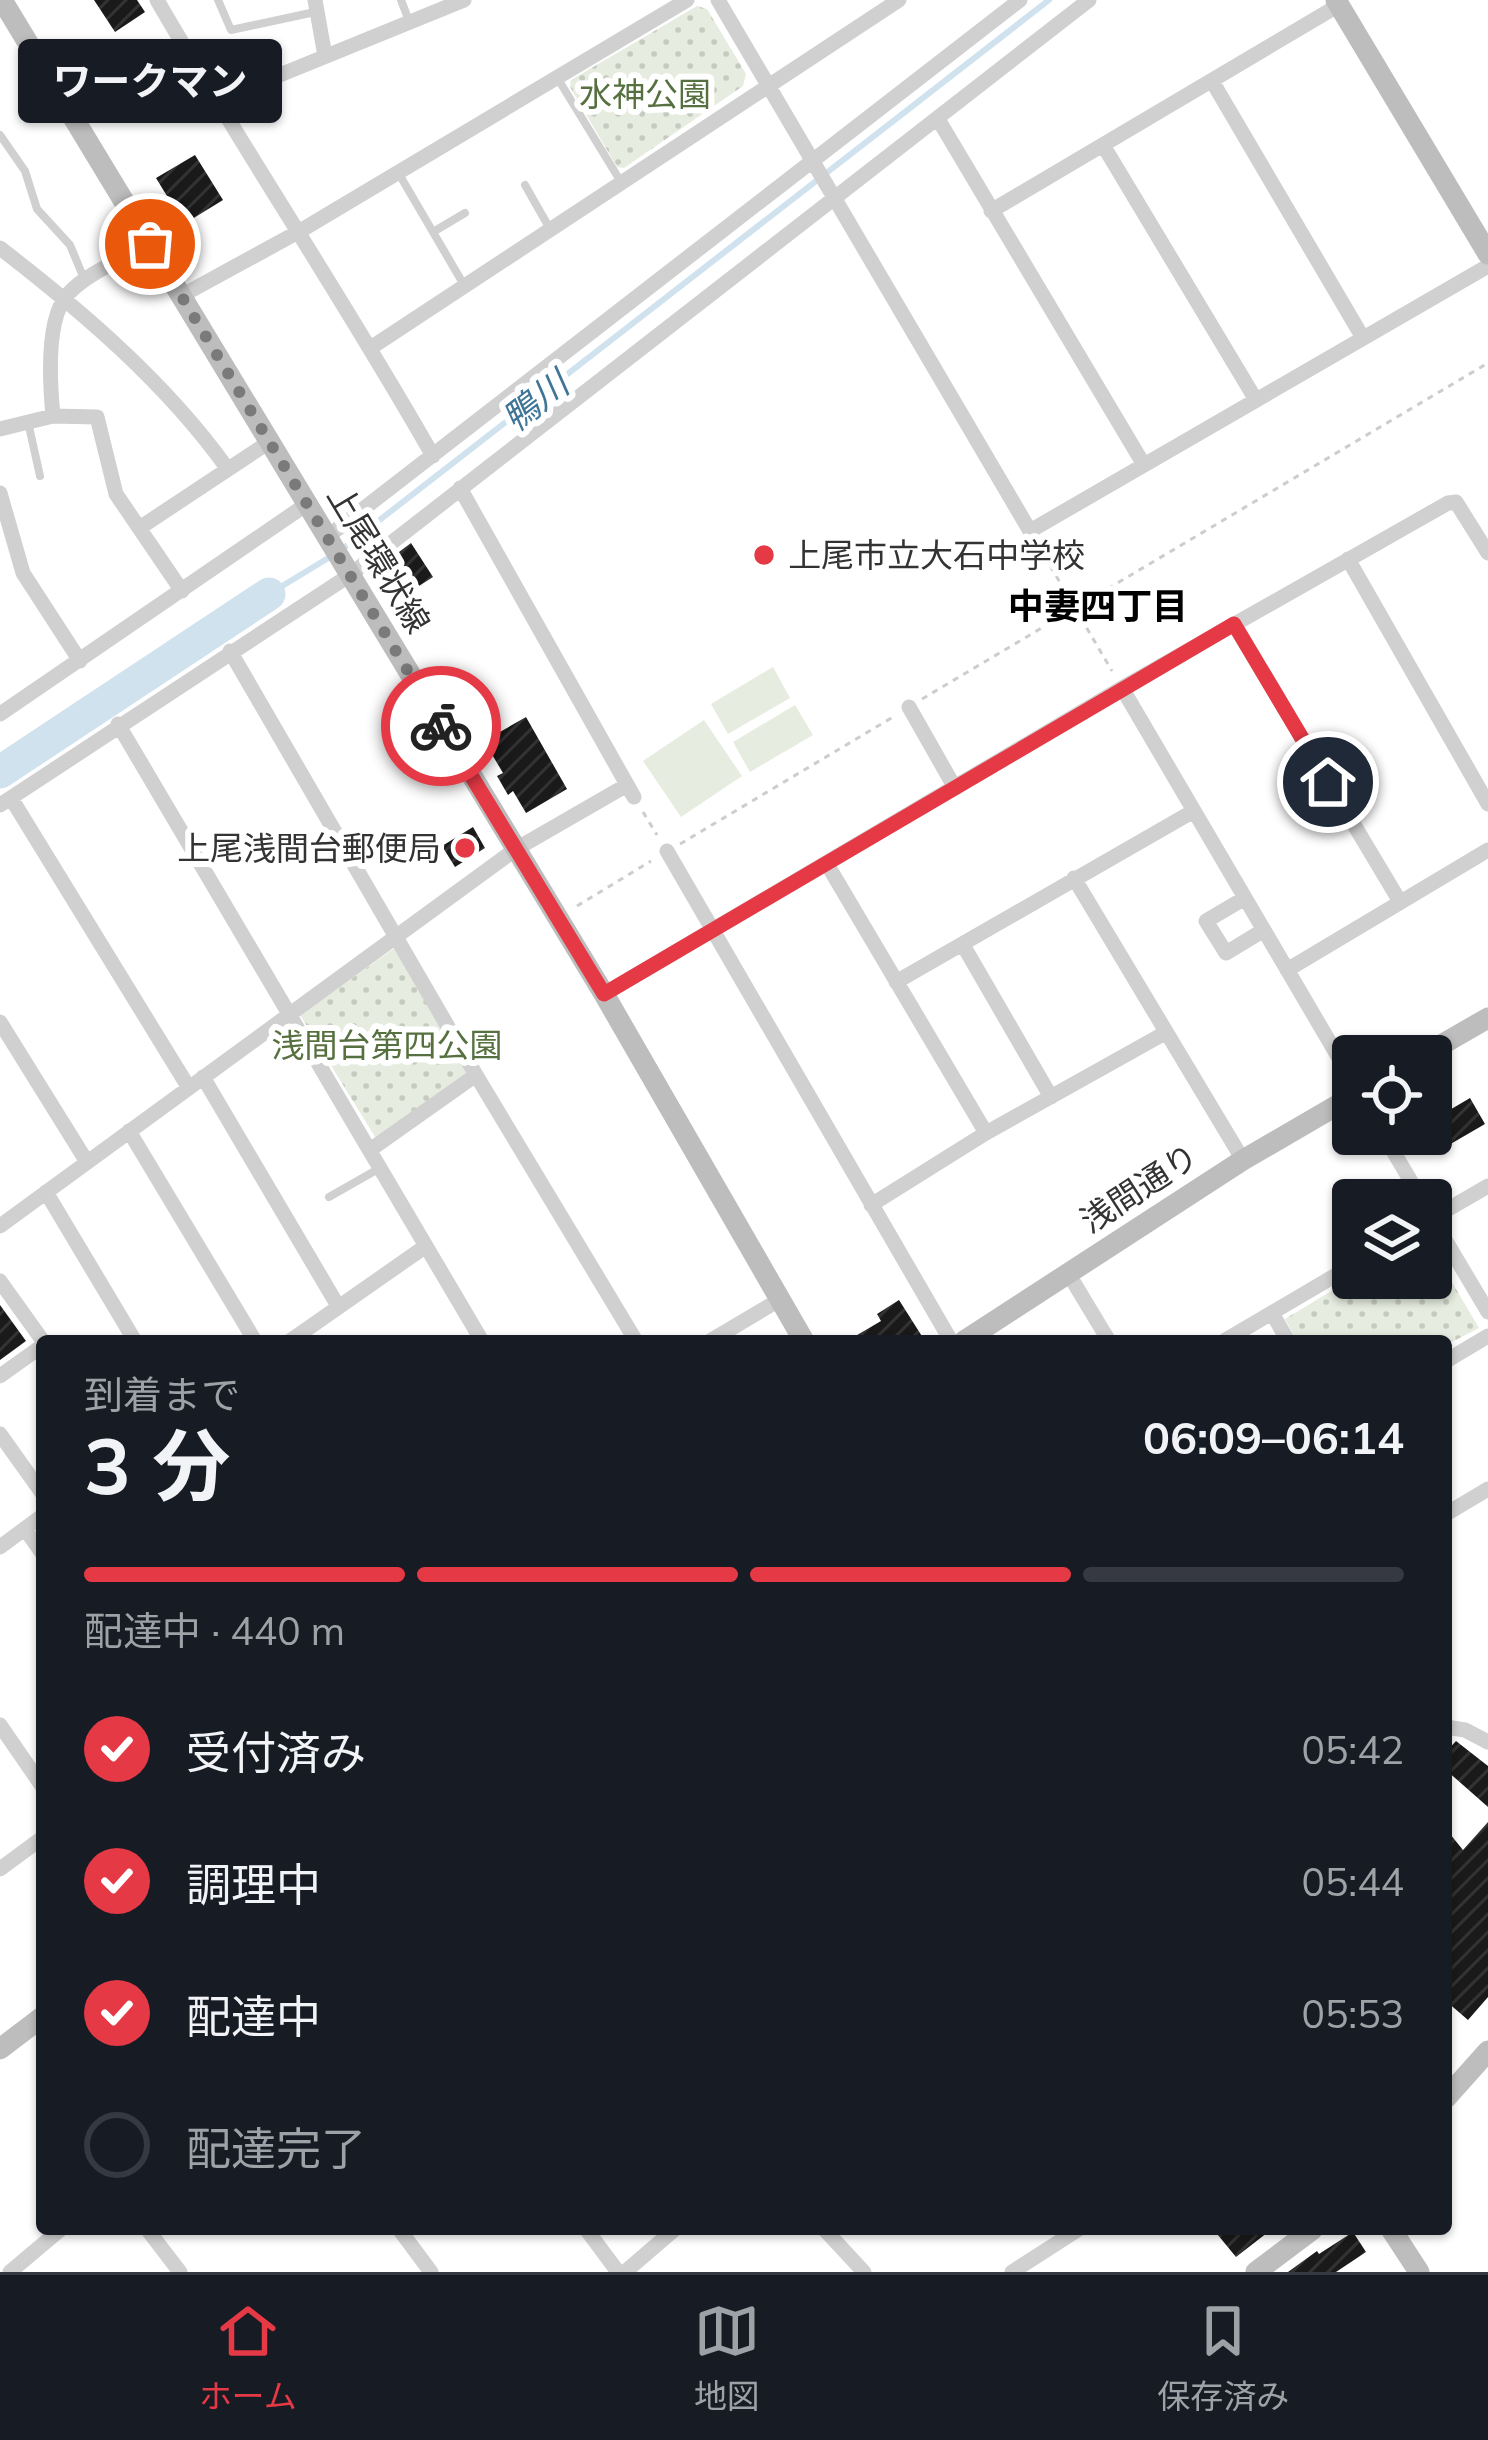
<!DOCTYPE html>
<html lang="ja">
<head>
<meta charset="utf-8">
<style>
  body { margin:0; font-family:Mulish,"Noto Sans JP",sans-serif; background:#242831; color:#f1f3f6; height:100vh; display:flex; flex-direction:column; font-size:45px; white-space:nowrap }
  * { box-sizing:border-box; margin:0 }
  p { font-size:39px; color:#9ea1a6 }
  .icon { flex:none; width:66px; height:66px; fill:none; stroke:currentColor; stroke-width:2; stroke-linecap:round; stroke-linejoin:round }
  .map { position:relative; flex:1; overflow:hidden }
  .panel { position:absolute; left:36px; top:1335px; width:1416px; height:900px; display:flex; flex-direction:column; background:#171b24; border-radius:12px; box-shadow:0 3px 9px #0004 }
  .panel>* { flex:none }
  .controls { position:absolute; left:1332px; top:1035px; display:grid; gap:24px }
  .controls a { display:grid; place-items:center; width:120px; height:120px; border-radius:12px; background:#171b24; box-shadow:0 3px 9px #0004; font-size:60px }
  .pin { position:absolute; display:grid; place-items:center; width:102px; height:102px; color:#fff; margin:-51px; border:6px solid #fff; border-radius:50%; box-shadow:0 3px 12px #0007 }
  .courier { position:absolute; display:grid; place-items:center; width:120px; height:120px; margin:-60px; border:9px solid #e63946; border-radius:50%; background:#fff; color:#222; box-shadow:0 3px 15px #0007 }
  .bubble { position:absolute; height:84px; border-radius:12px; background:#171b24; box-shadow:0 3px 9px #0004; font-size:39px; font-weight:700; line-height:84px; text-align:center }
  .headline em { font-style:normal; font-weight:700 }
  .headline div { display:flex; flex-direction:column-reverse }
  .headline { display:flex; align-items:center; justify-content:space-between; height:204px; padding:0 48px }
  h1 { font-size:78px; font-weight:700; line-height:90px }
  .bar { display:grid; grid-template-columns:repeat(4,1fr); gap:18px 12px; align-content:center; height:144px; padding:0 48px }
  .bar i { height:15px; border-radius:9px; background:#363941 }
  .bar .on { background:#e63946 }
  .bar p { grid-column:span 4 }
  ol { padding:0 48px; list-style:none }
  li { display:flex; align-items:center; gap:36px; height:132px }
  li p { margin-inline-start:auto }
  li .icon { padding:12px; border-radius:50%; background:#e63946; color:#fff; stroke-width:4 }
  li:last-child { color:#9ea1a6 }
  li i { width:66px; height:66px; border:6px solid #363941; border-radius:50% }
  .dock { display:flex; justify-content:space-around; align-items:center; height:168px; border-top:3px solid #363941; background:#171b24; font-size:33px; color:#9ea1a6 }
  .dock a { display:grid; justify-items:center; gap:6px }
  .dock .on { color:#e63946 }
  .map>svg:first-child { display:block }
  .grass { fill:url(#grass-dots) }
  .pitch { fill:#e6ecdf }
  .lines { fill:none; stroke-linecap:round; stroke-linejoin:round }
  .stream { stroke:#cfe2ee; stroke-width:6 }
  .river { stroke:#cfe2ee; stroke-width:33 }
  .building { fill:url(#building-hatch) }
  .path { stroke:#cdcdcd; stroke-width:3; stroke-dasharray:6 6; stroke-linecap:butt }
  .lane { stroke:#d0d0d0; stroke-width:8 }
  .street { stroke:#d0d0d0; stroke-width:15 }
  .secondary { stroke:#bdbdbd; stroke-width:21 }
  .done { stroke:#7a7a7a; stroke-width:12; stroke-dasharray:0 21.6 }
  .route { stroke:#e63946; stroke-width:15 }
  .poi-dot { fill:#e63946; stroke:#fff; stroke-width:4.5 }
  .labels { text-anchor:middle; stroke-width:12; stroke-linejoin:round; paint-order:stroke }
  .park-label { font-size:33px; fill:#56703f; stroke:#fff }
  .poi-label { font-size:33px; fill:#333; stroke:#fff; text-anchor:start }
  .street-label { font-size:33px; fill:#333; stroke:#fff }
  .water-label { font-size:36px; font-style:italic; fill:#3f7597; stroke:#fff }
  .neighbourhood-label { font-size:36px; font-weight:bold; fill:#000; stroke:#fff }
</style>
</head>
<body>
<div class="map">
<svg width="1488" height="2272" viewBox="0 0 1488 2272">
  <defs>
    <pattern id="grass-dots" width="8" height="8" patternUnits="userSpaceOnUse" patternTransform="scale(3)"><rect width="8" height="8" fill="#e6ecdf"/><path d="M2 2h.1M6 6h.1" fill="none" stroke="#c6cbc0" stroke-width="1.8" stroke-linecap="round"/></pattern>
    <pattern id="building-hatch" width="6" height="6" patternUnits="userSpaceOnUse" patternTransform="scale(3)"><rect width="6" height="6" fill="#1a1a1a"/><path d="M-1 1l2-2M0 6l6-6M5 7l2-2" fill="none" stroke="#333"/></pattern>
  </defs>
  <rect width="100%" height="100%" fill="#fff"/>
  <!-- grass -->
  <path class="grass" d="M697,6L707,9L746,74L743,86L624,168L617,167L570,87L571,80Z
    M396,947L471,1072L377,1140L300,1015Z
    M1431,1247L1479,1328L1446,1345V1341H1297L1285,1319L1353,1278H1431Z"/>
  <!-- pitch -->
  <path class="pitch" d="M773,667L790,698L728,734L711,704Z
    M795,705L813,735L750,772L733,742Z
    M704,720L742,776L681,817L643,761Z"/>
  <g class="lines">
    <!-- stream -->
    <path class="stream" d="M341,550L1049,0
      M269,594L330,557"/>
    <!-- river -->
    <path class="river" d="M0,772L269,594"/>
  </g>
  <!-- building -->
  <path class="building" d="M94,0H137L145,12L115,32Z
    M195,155L223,200L184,224L156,178Z
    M411,543L433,577L408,593L387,561Z
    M526,717L567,789L526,813L513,791L508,795L497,776L503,773L484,741Z
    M473,827L485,848L455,867L442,846Z
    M1470,1098L1485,1124L1435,1153L1424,1134H1431V1121Z
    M899,1300L925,1341H847L881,1321L877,1314Z
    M0,1305L26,1341L0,1360Z
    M1456,1741L1488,1766V1807L1446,1770V1752Z
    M1488,1822V1997L1468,2020L1446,2001V1829L1463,1850Z
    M1213,2229H1272L1236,2257Z
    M1353,2232L1366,2252L1336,2272H1288L1317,2251L1319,2254Z"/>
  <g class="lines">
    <!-- path -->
    <path class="path" d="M1038,545L1112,671
      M922,699L1488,363
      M643,812L657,835
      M680,844L893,717
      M577,906L651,861"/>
    <!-- lane -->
    <path class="lane" d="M218,0L231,30L315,12
      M401,0L409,21
      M558,79L621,182
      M0,135L25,171L37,209L70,245L85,281
      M399,174L464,285
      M525,185L550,229
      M433,232L465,213
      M28,422L40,476
      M329,1197L380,1168"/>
    <!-- street -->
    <path class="street" d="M157,0C246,154 345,301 433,456
      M315,0L325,56
      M718,0L1030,531L1488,266
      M1212,81L1363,338
      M216,101L464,0
      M938,119L1144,465
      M1103,145L1256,400
      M991,211L1339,5
      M0,248C83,312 166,383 227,468
      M181,296L300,231L687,0
      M372,347L899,0
      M53,416C50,385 45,319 68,294C88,272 124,259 150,244
      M0,429L53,416L97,417L116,494L182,591
      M460,488L634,797
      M0,493L23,573L80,661
      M141,527L269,442
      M327,537L1020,0
      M1348,559L1488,804
      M1234,624L1399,900
      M230,651L476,1075L636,1341
      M1122,688L1353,1082
      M909,707L955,788
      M0,714L307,504
      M118,724L482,1341
      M11,798L189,1088
      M0,805L350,575L1089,0
      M667,851L951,1341
      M827,864L986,1133
      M1074,878L1243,1160
      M1245,898L1206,921L1226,953L1264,930
      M963,945L1051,1097
      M1287,970L1488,850
      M896,982L1192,812
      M604,994L1122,688L1448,503L1456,502L1488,553
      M0,1022L87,1162
      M203,1077L338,1306
      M129,1131L255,1341
      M1383,1134L1422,1200
      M370,1150L476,1075
      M46,1192L135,1341
      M871,1205L986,1133L1165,1033
      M1431,1216L1488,1312
      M1431,1219L1488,1186
      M0,1226L516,849L627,785
      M1068,1273L1109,1341
      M0,1281L43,1341
      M1272,1313L1288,1341
      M290,1341L426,1246
      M710,1341L779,1300
      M1224,1341L1353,1265
      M1446,1361L1488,1336
      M0,1376L42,1346
      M0,1434L42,1493
      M1446,1514L1488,1489
      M25,1529L42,1553
      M0,1547L42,1516
      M0,1725L42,1786
      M1446,1727L1465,1730L1488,1742
      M0,1869L42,1838
      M147,2229L180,2272
      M399,2229L431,2272
      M586,2229L618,2272
      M824,2229L864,2272
      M10,2272L61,2229
      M625,2272L675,2229
      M1012,2272L1079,2229"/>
    <!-- secondary -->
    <path class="secondary" d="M2,0L604,994L804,1341
      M1336,0L1488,254
      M1422,1056L1488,1018
      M964,1341L1243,1160L1353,1096
      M0,2049L42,2017
      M1446,2098L1488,2051
      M1391,2229L1419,2272
      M1256,2272L1313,2229"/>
  </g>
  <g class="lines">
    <!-- done -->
    <path class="done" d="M150,244L441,726"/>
    <!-- route -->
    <path class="route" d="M441,726L604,994L1234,624L1328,782"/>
  </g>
  <!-- markers -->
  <g class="poi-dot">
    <circle cx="764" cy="555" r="12"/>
    <circle cx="465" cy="848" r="12"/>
  </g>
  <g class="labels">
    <!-- park labels -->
    <g class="park-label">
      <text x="645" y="106">水神公園</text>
      <text x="387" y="1057">浅間台第四公園</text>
    </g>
    <!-- poi labels -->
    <g class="poi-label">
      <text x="788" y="567">上尾市立大石中学校</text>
      <text x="441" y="860" text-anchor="end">上尾浅間台郵便局</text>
    </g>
    <!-- street labels -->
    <g class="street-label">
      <text transform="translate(379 559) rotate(59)" y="12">上尾環状線</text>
      <text transform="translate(1139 1188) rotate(-33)" y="12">浅間通り</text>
    </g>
    <!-- water labels -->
    <g class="water-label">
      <text transform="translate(535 401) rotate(-38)" y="13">鴨川</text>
    </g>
    <!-- neighbourhood labels -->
    <g class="neighbourhood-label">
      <text x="1098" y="619">中妻四丁目</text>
    </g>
  </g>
</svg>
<div class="controls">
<a><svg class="icon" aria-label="locate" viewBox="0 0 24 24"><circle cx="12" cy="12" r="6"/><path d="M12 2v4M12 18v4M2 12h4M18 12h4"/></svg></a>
<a><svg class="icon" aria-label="layers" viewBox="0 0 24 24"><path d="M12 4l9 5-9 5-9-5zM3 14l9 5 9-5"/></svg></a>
</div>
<div class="pin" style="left:150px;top:244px;background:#ea580c"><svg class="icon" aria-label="bag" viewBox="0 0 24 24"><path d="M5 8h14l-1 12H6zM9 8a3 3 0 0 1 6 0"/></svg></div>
<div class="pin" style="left:1328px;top:782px;background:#1f2937"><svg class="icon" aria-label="home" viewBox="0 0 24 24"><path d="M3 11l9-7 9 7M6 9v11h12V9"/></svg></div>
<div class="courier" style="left:441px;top:726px"><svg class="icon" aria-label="bike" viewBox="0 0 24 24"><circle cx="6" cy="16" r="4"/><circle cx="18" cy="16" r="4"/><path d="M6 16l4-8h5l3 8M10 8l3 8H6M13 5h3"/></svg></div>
<div class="bubble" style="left:18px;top:39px;width:264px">ワークマン</div>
<section class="panel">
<div class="headline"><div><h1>3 分</h1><p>到着まで</p></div><em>06:09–06:14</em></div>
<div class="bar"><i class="on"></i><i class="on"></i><i class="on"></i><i></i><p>配達中 · 440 m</p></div>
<ol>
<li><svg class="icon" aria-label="check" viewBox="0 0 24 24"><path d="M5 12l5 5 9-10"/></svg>受付済み<p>05:42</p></li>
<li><svg class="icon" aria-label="check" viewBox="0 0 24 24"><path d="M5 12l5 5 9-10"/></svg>調理中<p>05:44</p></li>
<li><svg class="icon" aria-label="check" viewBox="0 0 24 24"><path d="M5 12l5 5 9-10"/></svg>配達中<p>05:53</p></li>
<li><i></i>配達完了</li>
</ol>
</section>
</div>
<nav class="dock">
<a class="on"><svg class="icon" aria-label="home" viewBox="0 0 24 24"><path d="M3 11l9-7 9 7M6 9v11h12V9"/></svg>ホーム</a>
<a><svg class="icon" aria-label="map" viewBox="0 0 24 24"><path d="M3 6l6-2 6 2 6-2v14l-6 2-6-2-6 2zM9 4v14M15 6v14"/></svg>地図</a>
<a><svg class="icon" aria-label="saved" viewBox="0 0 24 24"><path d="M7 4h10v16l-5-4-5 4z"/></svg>保存済み</a>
</nav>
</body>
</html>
